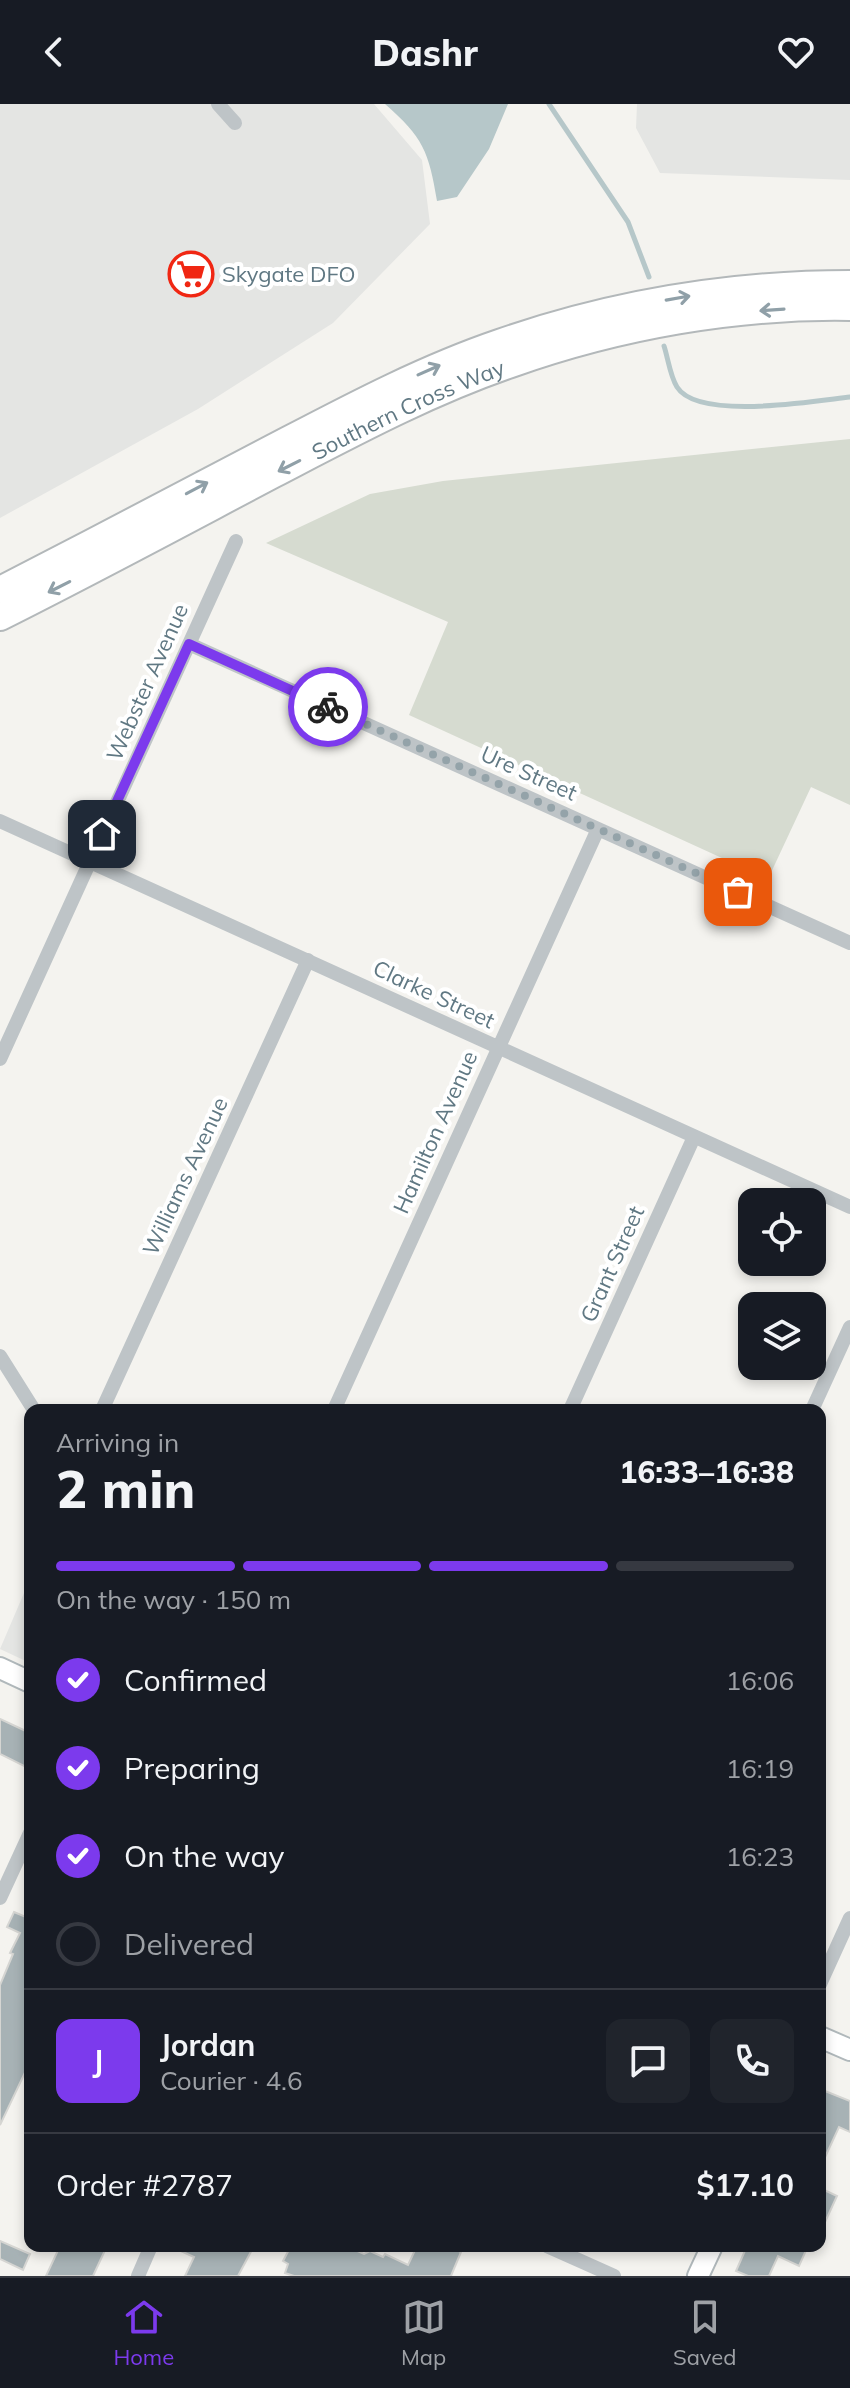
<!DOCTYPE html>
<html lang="en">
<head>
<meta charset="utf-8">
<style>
  body { margin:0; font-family:Mulish,sans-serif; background:#20242c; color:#f1f3f6; height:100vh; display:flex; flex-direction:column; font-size:30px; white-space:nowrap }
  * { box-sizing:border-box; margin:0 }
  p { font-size:26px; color:#9ea1a6 }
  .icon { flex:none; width:44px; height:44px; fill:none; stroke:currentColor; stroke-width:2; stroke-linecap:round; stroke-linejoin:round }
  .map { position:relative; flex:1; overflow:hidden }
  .sheet { position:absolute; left:24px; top:1300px; width:802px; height:848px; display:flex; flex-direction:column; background:#171b24; border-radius:16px; box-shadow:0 4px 12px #0003 }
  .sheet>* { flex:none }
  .tools { position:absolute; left:738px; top:1084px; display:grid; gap:16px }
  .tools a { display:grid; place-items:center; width:88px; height:88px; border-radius:16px; background:#171b24; box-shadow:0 4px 12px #0003; font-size:40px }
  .pin { position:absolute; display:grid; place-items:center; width:68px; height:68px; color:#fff; margin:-34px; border-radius:16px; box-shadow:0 4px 12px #0006 }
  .courier { position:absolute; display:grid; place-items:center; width:80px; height:80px; margin:-40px; border:6px solid #7c3aed; border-radius:50%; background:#fff; color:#222; box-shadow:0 2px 10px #0007 }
  .headline em { font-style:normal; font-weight:800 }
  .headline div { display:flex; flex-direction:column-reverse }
  .headline { display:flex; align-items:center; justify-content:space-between; height:136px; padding:0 32px }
  h1 { font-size:52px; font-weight:800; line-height:60px }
  .bar { display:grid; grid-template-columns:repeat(4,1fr); gap:12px 8px; align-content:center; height:96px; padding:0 32px }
  .bar i { height:10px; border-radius:6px; background:#363941 }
  .bar .current { background:#7c3aed }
  .bar p { grid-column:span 4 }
  .line { display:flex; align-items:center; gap:20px; padding:0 32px; border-top:2px solid #363941 }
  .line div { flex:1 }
  .round { display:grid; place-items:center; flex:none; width:84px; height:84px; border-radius:16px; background:#20242c }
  ol { padding:0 32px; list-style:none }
  li { display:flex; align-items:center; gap:24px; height:88px }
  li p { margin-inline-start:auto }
  li .icon { padding:8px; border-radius:50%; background:#7c3aed; color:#fff; stroke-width:4 }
  li:last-child { color:#9ea1a6 }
  li i { width:44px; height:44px; border:4px solid #363941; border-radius:50% }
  header { display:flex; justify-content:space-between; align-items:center; height:104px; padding:0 32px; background:#171b24; font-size:36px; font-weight:800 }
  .tab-bar { display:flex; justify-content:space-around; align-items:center; height:112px; border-top:2px solid #363941; background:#171b24; font-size:22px; color:#9ea1a6 }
  .tab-bar a { display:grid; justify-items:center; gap:4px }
  .tab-bar .current { color:#7c3aed }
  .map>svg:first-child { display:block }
  .built { fill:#e4e5e3 }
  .green { fill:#d6dbd0 }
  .water { fill:#b6c7c9 }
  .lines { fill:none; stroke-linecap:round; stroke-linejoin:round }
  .stream { stroke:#b6c7c9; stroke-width:5 }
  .building { fill:#a7b2b5; stroke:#d5d5d2; stroke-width:2 }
  .secondary-casing { stroke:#b0b8bb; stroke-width:24 }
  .highway-casing { stroke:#b3b8ba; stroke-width:30 }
  .street { stroke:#bec4c7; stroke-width:14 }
  .secondary { stroke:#fff; stroke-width:20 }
  .highway { stroke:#fff; stroke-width:26 }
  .oneway { stroke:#90a0a8 }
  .done { stroke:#94a3a9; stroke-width:8; stroke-dasharray:0 14.4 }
  .route { stroke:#7c3aed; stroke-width:10 }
  .labels { text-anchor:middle; stroke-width:8; stroke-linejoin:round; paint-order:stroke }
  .poi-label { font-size:22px; fill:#607883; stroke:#fff; text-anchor:start }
  .street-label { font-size:22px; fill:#607883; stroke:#fff }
</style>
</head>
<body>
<header><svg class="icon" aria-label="back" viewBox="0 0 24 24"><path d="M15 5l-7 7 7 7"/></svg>Dashr<svg class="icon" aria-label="heart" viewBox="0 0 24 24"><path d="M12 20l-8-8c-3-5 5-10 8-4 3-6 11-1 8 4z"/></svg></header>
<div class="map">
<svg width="850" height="2172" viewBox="0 0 850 2172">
  <rect width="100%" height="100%" fill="#f4f3ef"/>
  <!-- built -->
  <path class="built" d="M0,0H374L422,56L430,120L333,219L198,305L0,414Z
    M637,0H850V76L660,69L636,24Z
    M30,1475V1559L0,1545Z"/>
  <!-- green -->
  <path class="green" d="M850,335V701L811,683L768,775L409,611L448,518L266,439L370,390L443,377Z"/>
  <!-- water -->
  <path class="water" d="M385,0H508L489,45L457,93L437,97C429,48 423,33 385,0Z"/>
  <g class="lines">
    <!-- stream -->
    <path class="stream" d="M549,0L628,118L649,173
      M664,242C668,254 670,272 677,283C698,317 814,297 850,293"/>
  </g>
  <!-- building -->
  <path class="building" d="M0,1615L30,1629V1665L0,1650Z
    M14,1808L28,1814L30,1809V1958L0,2021V1881L13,1850L10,1849L20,1829L7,1823Z
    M820,1985L850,1997V2028L839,2023L820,2064Z
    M820,2084L837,2092L820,2129Z
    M0,2137L30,2150L23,2166L0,2155Z
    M60,2142H107L93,2172H46Z
    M170,2142H254L238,2172H185L194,2153Z
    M291,2142H346L364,2150L370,2147L383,2153L385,2150L408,2161L417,2142H448L461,2148L451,2172H294L285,2169L288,2160L283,2157Z
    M747,2142H808L799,2162L778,2152L769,2172H748L736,2167Z"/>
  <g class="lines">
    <!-- secondary casing -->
    <g class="secondary-casing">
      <path id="secondary" d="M0,1564L30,1578
        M820,1933L850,1946
        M698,2172L712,2142"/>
    </g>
    <!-- highway casing -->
    <g class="highway-casing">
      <g id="highway">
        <path d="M0,486C88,441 176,395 263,349C340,309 417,267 499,239C611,200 731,180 850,180"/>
        <path id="s1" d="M0,513C92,467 183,418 274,370C351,330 429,288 511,260C618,222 736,201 850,203"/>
      </g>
    </g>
    <!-- street -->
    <path class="street" d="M218,0L235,19
      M189,540L850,839
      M0,717L850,1103
      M0,955L236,437
      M0,1252L34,1306
      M102,1306L308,856
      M334,1306L598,725
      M570,1306L694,1033
      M812,1306L850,1223
      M0,1794L30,1729
      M820,1880L850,1814
      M547,2142L614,2172
      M138,2172L151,2142"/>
    <!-- secondary -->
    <use href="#secondary" class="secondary"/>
    <!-- highway -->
    <use href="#highway" class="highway"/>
  </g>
  <!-- one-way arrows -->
  <defs><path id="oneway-shaft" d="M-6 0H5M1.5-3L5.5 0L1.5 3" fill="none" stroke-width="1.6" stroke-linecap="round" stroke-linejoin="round" transform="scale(2)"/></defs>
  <g class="oneway">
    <use href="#oneway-shaft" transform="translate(678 194) rotate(-10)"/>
    <use href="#oneway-shaft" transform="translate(772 206) rotate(176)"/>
    <use href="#oneway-shaft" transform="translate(429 266) rotate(-24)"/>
    <use href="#oneway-shaft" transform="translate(289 362) rotate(153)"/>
    <use href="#oneway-shaft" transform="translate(197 384) rotate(-28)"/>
    <use href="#oneway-shaft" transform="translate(59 483) rotate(153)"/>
  </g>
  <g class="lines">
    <!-- done -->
    <path class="done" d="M328,603L738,788"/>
    <!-- route -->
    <path class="route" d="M102,730L189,540L328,603"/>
  </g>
  <!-- icons -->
  <defs>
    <g id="supermarket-ring" transform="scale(2.3)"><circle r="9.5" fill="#fff" stroke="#f02713" stroke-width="1.5"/><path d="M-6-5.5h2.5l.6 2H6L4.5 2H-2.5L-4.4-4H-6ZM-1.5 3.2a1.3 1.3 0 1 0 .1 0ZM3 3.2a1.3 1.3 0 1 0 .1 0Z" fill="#f02713"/></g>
  </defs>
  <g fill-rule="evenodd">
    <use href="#supermarket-ring" x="191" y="170"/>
  </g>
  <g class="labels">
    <!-- poi labels -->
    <g class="poi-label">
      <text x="222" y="178">Skygate DFO</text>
    </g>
    <!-- street labels -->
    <g class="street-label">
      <text dy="8" stroke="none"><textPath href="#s1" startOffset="458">Southern Cross Way</textPath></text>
      <text transform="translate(147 578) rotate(-66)" y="8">Webster Avenue</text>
      <text transform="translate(529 669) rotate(24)" y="8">Ure Street</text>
      <text transform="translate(434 890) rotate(25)" y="8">Clarke Street</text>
      <text transform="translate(435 1028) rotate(-66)" y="8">Hamilton Avenue</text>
      <text transform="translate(185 1072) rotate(-65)" y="8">Williams Avenue</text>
      <text transform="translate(612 1160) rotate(-66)" y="8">Grant Street</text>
    </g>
  </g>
</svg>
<div class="tools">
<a><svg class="icon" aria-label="locate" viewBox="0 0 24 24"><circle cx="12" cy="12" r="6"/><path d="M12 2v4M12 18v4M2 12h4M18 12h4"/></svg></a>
<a><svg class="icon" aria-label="layers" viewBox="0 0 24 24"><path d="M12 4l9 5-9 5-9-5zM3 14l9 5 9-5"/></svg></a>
</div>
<div class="pin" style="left:738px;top:788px;background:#ea580c"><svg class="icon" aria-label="bag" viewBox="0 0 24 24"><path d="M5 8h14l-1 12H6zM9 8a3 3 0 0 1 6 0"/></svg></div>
<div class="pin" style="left:102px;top:730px;background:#1f2937"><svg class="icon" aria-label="home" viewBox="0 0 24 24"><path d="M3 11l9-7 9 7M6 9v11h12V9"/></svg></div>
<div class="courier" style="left:328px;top:603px"><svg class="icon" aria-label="bike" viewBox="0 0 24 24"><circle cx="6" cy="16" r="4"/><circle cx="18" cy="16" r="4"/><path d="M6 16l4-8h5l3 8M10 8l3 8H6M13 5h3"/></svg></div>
<section class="sheet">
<div class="headline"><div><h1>2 min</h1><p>Arriving in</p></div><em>16:33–16:38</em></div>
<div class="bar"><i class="current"></i><i class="current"></i><i class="current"></i><i></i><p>On the way · 150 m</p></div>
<ol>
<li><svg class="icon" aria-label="check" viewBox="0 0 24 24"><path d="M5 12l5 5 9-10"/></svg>Confirmed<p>16:06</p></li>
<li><svg class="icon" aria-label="check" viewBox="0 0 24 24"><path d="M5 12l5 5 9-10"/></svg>Preparing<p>16:19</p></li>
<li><svg class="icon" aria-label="check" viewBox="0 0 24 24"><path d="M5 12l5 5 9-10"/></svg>On the way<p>16:23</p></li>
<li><i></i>Delivered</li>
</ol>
<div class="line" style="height:144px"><b class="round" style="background:#7c3aed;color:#fff">J</b><div><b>Jordan</b><p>Courier · 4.6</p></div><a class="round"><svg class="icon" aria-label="chat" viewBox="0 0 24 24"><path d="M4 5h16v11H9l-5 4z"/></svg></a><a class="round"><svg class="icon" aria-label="phone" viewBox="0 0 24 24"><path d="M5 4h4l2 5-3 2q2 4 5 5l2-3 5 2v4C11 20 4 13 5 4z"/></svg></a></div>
<div class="line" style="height:104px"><div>Order #2787</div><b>$17.10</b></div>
</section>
</div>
<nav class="tab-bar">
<a class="current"><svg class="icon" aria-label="home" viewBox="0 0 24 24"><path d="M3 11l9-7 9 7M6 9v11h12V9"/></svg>Home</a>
<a><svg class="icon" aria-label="map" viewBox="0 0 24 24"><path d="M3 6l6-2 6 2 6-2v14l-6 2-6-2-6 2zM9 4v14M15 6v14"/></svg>Map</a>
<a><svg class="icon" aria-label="saved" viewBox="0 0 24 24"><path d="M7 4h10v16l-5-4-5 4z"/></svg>Saved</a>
</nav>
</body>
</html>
